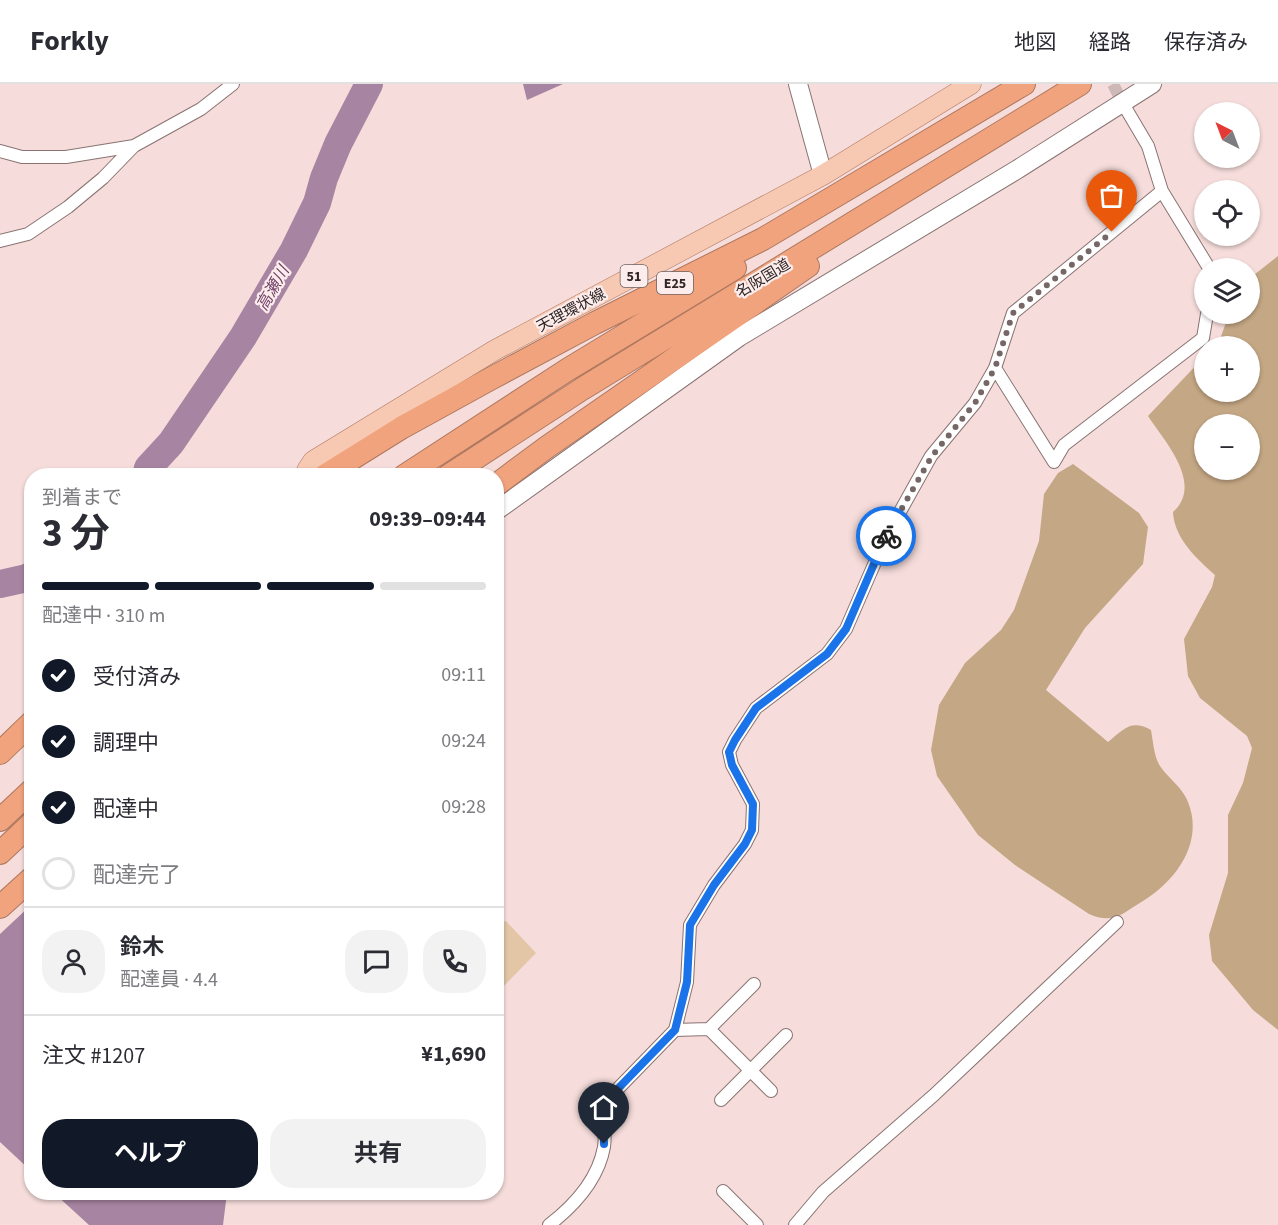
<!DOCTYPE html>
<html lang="ja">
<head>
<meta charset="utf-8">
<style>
  body { margin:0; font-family:"Source Sans 3","Noto Sans JP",sans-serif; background:#f2f2f3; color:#2b2b33; height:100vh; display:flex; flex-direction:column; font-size:22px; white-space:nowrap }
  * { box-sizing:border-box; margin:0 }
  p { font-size:20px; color:#7c7c81 }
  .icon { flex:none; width:33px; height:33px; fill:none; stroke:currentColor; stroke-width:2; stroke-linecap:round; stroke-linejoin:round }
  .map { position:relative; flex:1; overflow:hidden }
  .sheet { position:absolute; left:24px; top:384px; width:480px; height:732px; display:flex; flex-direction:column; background:#fff; border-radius:24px; box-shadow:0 2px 4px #0004 }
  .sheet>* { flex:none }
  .needle { width:39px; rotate:318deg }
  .controls { position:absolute; left:1194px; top:18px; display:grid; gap:12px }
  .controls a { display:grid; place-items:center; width:66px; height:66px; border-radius:50%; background:#fff; box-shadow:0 2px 4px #0004; font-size:30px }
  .pin { position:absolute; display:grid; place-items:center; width:51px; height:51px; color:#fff; margin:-62px -26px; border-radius:50% 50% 50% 0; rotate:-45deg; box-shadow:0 0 6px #0007 }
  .pin .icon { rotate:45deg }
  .courier { position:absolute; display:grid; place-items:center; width:60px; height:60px; margin:-30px; border:4px solid #1a73e8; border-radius:50%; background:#fff; color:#222; box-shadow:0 2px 8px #0007 }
  .overview em { font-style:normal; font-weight:700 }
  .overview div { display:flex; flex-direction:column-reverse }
  .overview { display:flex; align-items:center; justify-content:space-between; height:102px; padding:0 18px }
  h1 { font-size:39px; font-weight:700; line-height:45px }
  .bar { display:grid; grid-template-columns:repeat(4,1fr); gap:9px 6px; align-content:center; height:72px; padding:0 18px }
  .bar i { height:8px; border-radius:4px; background:#e1e1e2 }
  .bar .selected { background:#111827 }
  .bar p { grid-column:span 4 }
  .line { display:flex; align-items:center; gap:15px; padding:0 18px; border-top:2px solid #e1e1e2 }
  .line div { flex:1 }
  .round { display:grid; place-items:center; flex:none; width:63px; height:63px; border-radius:24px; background:#f2f2f3 }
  ol { padding:0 18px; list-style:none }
  li { display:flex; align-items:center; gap:18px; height:66px }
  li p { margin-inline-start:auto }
  li .icon { padding:6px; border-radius:50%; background:#111827; color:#fff; stroke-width:4 }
  li:last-child { color:#7c7c81 }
  li i { width:33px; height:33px; border:3px solid #e1e1e2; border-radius:50% }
  .action { display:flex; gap:12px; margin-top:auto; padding:12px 18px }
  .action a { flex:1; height:69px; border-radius:24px; background:#111827; color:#fff; font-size:24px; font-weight:700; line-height:69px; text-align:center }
  .action a+a { background:#f2f2f3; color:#2b2b33 }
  header { display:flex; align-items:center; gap:36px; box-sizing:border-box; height:84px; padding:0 30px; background:#fff; border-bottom:2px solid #e1e1e2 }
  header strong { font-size:28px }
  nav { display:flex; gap:33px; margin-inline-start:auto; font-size:21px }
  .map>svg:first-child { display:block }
  .green { fill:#e2c6a6 }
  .forest { fill:#c4a784; fill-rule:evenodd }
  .water { fill:#a784a1 }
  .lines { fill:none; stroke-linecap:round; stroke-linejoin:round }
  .river { stroke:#a784a1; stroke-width:28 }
  .street-tunnel { stroke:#ceb9b7; stroke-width:12; stroke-dasharray:12 6; stroke-linecap:butt }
  .street-casing { stroke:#897372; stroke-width:14 }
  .secondary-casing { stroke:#897372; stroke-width:20 }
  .primary-casing { stroke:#ad785f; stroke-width:21 }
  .highway-casing { stroke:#ad785f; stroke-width:24 }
  .street { stroke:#fff; stroke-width:12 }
  .secondary { stroke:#fff; stroke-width:18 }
  .primary { stroke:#f7c8b2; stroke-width:20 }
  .highway { stroke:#f1a37e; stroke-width:22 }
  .done { stroke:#756765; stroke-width:6; stroke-dasharray:0 10.8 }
  .route { stroke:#1a73e8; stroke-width:8 }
  .labels { text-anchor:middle; stroke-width:4.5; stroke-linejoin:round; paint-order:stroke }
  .shield { fill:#fcedec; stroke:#6d6261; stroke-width:1.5 }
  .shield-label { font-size:14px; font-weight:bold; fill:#302726 }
  .street-label { font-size:15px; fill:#302726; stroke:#fcedec }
  .water-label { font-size:16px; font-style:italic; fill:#6e3f68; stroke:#fcedec }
</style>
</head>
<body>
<header>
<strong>Forkly</strong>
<nav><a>地図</a><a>経路</a><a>保存済み</a></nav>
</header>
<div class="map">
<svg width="1278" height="1141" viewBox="0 0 1278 1141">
  <rect width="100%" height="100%" fill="#f6dddb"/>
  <!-- green -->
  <path class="green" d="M506,837L536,869L497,909V839Z"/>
  <!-- forest -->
  <path class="forest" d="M1278,172V946L1253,926L1212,877L1209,851L1228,789V731L1243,699L1252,664L1247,652L1200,614L1188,592L1184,555L1212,503L1215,491C1197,475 1174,454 1173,428C1204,400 1165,358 1148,332L1204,273V308H1250V262H1214L1219,258L1229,230H1250V194ZM1204,340H1250V386H1204Z
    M1073,380L1139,429L1148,443L1143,480L1085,544L1046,606L1108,658C1124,645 1131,635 1151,646C1153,657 1154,673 1160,682C1168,694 1183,704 1188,718C1204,758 1177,796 1143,817C1123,829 1113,841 1089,830L1015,781L978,751L937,692L931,666L939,621L965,579L1001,546L1014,526L1039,457L1044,410L1058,389Z"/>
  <!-- water -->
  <path class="water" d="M523,0H563L527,16Z
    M31,821V1087L0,1058V850Z
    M54,1109H227L223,1141H89Z"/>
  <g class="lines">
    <!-- river -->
    <path class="river" d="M146,392L148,384L171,359L243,253L294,166L317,119L324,94L338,60L369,0
      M0,500L27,494L32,491"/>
    <!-- street-tunnel -->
    <path class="street-tunnel" d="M1113,0L1122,18"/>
    <!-- street casing -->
    <g class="street-casing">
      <path id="street" d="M1122,18L1148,62L1162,107L1209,184
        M0,67L22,73H66L134,62
        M0,157L28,150L68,123L103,94L134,62L201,25L233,0
        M995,284L1054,378L1064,361L1203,254L1207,230
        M709,945L754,900
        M675,946L709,945L771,1007
        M721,1016L786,951
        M723,1107L757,1141
        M549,1141C575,1121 598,1096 604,1063C606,1049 604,1034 603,1020L675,946L687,898L690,841L714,801L745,760L752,746L753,720L732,681L729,668L735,656L756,624L827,570L846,545L886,453L931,372L975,319L995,284L1013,229L1162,107
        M795,1141L823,1108L934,1011L1117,838"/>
    </g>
    <!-- secondary casing -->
    <g class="secondary-casing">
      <path id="secondary" d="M798,0L823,91
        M496,427L739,253L1018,85L1152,0"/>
    </g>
    <!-- primary casing -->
    <g class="primary-casing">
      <path id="primary" d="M309,392L307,386L313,377L495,266L823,91L971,0"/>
    </g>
    <!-- highway casing -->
    <g class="highway-casing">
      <path id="highway" d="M324,392L401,344L490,295L595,239L763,155L1024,0
        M404,392L567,286L735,184
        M448,392L582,305L1080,0
        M496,401L547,363L808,182
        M0,669L32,638
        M0,736L32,706
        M0,769L32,739
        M0,823L32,794"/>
    </g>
    <!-- street -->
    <use href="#street" class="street"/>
    <!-- secondary -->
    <use href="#secondary" class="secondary"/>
    <!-- primary -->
    <use href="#primary" class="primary"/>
    <!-- highway -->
    <use href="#highway" class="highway"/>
  </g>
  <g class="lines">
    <!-- done -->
    <path class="done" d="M886,452L932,372L975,319L995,284L1013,229L1112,148"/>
    <!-- route -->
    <path class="route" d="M604,1060L603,1020L675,946L687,898L690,841L714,801L745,760L752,746L753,720L732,681L729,668L735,656L756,624L827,570L846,545L886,452"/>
  </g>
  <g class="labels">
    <!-- shield labels -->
    <g class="shield">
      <rect x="620.5" y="181" width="27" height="22" rx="4.5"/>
      <rect x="657" y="188" width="36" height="22" rx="4.5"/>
    </g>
    <g class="shield-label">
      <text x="634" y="197">51</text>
      <text x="675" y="204">E25</text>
    </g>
    <!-- street labels -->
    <g class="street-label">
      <text transform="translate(763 194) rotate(-31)" y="5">名阪国道</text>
      <text transform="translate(571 226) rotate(-28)" y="5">天理環状線</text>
    </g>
    <!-- water labels -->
    <g class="water-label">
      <text transform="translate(272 204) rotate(-60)" y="6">高瀬川</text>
    </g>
  </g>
</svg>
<div class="controls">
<a><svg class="needle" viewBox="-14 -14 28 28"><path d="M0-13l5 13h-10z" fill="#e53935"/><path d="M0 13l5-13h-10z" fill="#7c7c81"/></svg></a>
<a><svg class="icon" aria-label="locate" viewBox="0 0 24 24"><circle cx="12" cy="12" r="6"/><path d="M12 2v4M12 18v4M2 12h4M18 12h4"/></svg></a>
<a><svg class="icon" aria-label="layers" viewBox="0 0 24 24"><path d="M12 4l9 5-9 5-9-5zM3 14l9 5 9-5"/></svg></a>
<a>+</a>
<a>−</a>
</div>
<div class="pin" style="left:1112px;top:148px;background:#ea580c"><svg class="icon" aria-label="bag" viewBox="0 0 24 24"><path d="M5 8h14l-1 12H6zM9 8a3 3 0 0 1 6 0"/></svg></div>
<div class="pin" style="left:604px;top:1060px;background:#1f2937"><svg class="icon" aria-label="home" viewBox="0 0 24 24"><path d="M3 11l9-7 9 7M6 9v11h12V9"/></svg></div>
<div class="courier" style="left:886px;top:452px"><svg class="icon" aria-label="bike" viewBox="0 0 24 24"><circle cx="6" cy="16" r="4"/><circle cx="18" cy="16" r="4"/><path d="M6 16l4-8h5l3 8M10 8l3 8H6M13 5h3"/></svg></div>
<section class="sheet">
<div class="overview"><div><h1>3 分</h1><p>到着まで</p></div><em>09:39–09:44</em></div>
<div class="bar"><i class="selected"></i><i class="selected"></i><i class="selected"></i><i></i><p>配達中 · 310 m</p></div>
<ol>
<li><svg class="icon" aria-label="check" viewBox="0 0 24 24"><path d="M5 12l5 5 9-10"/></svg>受付済み<p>09:11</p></li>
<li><svg class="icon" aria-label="check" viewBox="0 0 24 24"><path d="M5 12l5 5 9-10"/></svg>調理中<p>09:24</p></li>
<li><svg class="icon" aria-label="check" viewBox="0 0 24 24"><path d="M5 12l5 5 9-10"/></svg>配達中<p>09:28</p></li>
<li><i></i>配達完了</li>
</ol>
<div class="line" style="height:108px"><a class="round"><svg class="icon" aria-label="person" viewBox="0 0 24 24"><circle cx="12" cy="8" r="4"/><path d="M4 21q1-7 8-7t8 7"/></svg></a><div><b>鈴木</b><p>配達員 · 4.4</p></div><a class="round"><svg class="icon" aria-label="chat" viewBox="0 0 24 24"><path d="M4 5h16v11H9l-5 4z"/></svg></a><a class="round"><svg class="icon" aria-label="phone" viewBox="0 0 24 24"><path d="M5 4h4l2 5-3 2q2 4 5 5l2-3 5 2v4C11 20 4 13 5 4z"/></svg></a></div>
<div class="line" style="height:78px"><div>注文 #1207</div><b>¥1,690</b></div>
<div class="action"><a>ヘルプ</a><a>共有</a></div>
</section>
</div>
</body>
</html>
